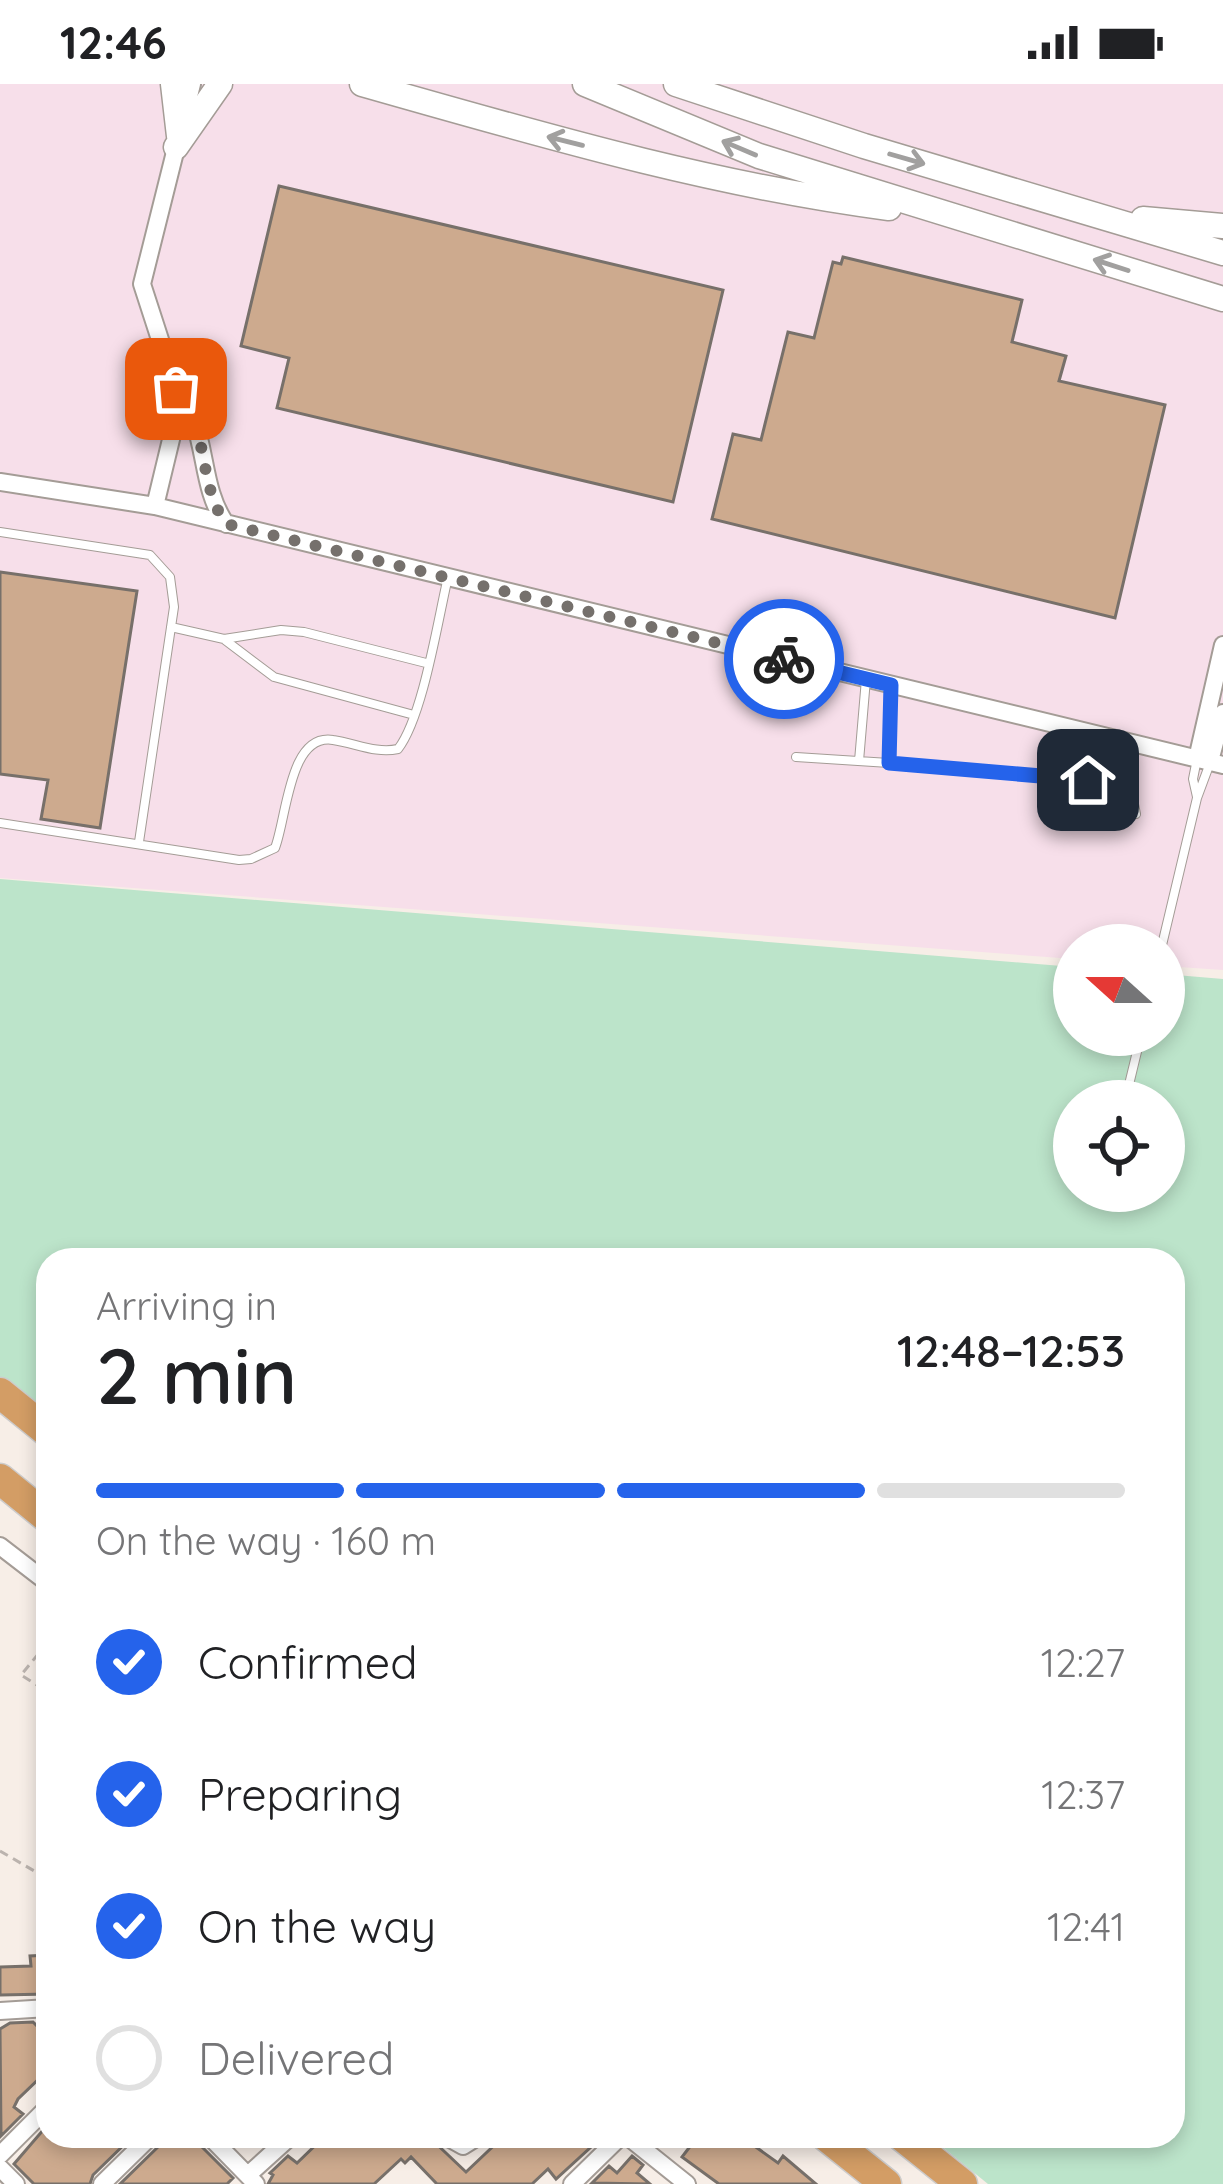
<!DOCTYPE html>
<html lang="en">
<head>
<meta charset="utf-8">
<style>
  body { margin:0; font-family:Quicksand,sans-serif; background:#f6f6f6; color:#202124; height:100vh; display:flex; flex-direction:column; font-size:45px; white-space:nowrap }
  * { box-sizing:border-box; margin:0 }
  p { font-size:39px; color:#757577 }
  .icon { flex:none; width:66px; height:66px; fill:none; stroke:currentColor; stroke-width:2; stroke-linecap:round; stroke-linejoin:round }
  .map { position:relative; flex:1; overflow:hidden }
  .details { position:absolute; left:36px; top:1164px; width:1149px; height:900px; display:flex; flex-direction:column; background:#fff; border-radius:36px; box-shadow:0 6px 18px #0003 }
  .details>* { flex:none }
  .needle { width:78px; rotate:291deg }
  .controls { position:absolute; left:1053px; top:840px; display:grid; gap:24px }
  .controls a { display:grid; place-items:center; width:132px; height:132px; border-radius:50%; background:#fff; box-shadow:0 6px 18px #0003; font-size:60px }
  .pin { position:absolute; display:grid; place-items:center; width:102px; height:102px; color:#fff; margin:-51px; border-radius:24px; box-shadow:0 6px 18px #0006 }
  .courier { position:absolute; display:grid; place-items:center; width:120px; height:120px; margin:-60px; border:9px solid #2563eb; border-radius:50%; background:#fff; color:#222; box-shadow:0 3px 15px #0007 }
  .headline em { font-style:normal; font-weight:600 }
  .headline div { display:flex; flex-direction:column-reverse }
  .headline { display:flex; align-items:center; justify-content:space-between; height:204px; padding:0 60px }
  h1 { font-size:78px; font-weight:600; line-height:90px }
  .bar { display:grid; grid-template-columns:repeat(4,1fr); gap:18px 12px; align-content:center; height:144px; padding:0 60px }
  .bar i { height:15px; border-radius:9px; background:#e0e0e0 }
  .bar .selected { background:#2563eb }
  .bar p { grid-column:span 4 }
  ol { padding:0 60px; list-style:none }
  li { display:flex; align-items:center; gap:36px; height:132px }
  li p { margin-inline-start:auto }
  li .icon { padding:12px; border-radius:50%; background:#2563eb; color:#fff; stroke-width:4 }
  li:last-child { color:#757577 }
  li i { width:66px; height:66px; border:6px solid #e0e0e0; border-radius:50% }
  .status { display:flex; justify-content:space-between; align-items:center; height:84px; padding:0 60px; background:#fff; direction:ltr }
  .status svg { height:33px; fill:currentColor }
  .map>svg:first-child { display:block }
  .industrial { fill:#f7dfea }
  .green { fill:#bce4ca; fill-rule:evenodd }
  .building { fill:#cdaa8e; stroke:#77706a; stroke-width:3 }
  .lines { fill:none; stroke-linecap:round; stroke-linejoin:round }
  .lane-casing { stroke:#a49c96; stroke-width:10 }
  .street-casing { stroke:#a49c96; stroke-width:20 }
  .secondary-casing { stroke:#a49c96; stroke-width:27 }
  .highway-casing { stroke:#cdcccc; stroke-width:33 }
  .path { stroke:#bbb3ae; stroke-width:3; stroke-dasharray:9 6; stroke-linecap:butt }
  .lane { stroke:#fff; stroke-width:8 }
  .street { stroke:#fff; stroke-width:16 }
  .secondary { stroke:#fff; stroke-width:24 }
  .highway { stroke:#d39d65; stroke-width:30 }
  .oneway { stroke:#a1a09f }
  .done { stroke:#75706c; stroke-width:12; stroke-dasharray:0 21.6 }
  .route { stroke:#2563eb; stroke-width:15 }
</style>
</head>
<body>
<div class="status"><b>12:46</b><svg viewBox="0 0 49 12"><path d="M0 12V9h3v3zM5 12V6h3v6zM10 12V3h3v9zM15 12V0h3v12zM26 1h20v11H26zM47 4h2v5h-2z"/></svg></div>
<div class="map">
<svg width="1223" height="2100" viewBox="0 0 1223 2100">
  <rect width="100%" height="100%" fill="#f7eee7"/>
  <!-- industrial -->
  <path class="industrial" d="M0,0H1223V886L1164,882V861H1074V875L0,794Z"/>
  <!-- green -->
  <path class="green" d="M0,795L1074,883V951H1164V890L1223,895V2100H988L929,2052H1173V1176H48V1333L0,1293ZM1074,1017H1164V1107H1074Z"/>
  <!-- building -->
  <path class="building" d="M279,102L723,206L673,418L277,324L289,274L241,262Z
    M843,173L1022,216L1012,258L1066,272L1059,297L1165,321L1115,534L712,435L733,350L761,356L788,248L814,254L833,178L841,180Z
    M0,488L137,507L100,744L41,735L48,696L0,690Z
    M48,1871V1910L0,1911V1883L31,1882L30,1872Z
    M33,1938L48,1953V1986L18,2015L14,2023L23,2030L1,2052L0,1945L10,1939Z
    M44,2045L48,2052H133L93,2091L90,2100H34L14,2080Z
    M163,2052H197L200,2061L233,2094L227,2100H120L160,2061Z
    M325,2052H428L466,2088L504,2052H603L556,2095L548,2085L532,2100H437L411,2073L405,2079L401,2075L374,2100H268L273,2091L270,2089L288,2072L297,2079Z
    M698,2052H748L755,2057L753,2061L778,2079L783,2072L816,2100H719L682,2073Z
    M632,2072L643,2081L637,2089L650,2100L592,2099L609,2082L617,2089Z"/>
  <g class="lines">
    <!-- lane casing -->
    <g class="lane-casing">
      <path id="lane" d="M0,448L150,471L170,493L174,523L139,758
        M171,543L224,555L281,546L304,548L426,579
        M225,556L274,593L414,631
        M796,673L889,679L891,602
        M859,677L866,595
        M889,679L1101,695L1131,706L1136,730
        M1197,713L1193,695L1197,675
        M0,739L239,776L251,775L275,764C287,733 289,649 333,656C355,659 376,670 398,665C423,633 438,535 448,493
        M1162,861L1197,714L1210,679
        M1126,1013L1141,951"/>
    </g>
    <!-- street casing -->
    <g class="street-casing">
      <path id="street" d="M176,306C210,344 197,399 226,440
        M0,398L155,422L1223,681
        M155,422L174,343L176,305L142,200L192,0
        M1197,675L1223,561
        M1210,677L1223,629
        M0,1462L48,1499
        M0,1927L48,1924
        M209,2052L256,2100
        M445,2052L463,2062L479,2052
        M627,2052L687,2100
        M0,2071L48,2023
        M0,2084L16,2100
        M248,2091L291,2052
        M102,2100L151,2052
        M572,2100L621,2052"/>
    </g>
    <!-- secondary casing -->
    <g class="secondary-casing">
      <path id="secondary" d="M173,0L179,52
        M362,0C535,49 710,101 889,124
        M585,0L759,72L1223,215
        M676,0L864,62L1223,169
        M176,63L220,0
        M1143,135L1223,142"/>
    </g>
    <!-- highway casing -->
    <g class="highway-casing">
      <path id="highway" d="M0,1309L48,1348
        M0,1395L48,1434
        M826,2052L886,2100
        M902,2052L962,2100"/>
    </g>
    <!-- path -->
    <path class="path" d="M48,1558L21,1591L48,1608
      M0,1767L48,1795"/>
    <!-- lane -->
    <use href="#lane" class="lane"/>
    <!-- street -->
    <use href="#street" class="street"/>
    <!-- secondary -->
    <use href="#secondary" class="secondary"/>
    <!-- highway -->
    <use href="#highway" class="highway"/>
  </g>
  <!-- one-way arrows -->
  <defs><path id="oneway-shaft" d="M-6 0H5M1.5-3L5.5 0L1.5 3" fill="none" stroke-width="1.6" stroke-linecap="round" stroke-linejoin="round" transform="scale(3)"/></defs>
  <g class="oneway">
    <use href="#oneway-shaft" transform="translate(565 57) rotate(-166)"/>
    <use href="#oneway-shaft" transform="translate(739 64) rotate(-157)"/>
    <use href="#oneway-shaft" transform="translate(907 75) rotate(16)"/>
    <use href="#oneway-shaft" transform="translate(1111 181) rotate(-162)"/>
  </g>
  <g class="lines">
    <!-- done -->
    <path class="done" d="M176,305C210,344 197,399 226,440L784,575"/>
    <!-- route -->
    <path class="route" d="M784,575L891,601L889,679L1088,696"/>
  </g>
</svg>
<div class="controls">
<a><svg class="needle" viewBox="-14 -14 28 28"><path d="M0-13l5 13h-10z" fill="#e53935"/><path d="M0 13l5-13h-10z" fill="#757577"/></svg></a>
<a><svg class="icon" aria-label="locate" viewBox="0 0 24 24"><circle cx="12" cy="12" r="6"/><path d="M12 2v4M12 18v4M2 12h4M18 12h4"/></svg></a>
</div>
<div class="pin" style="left:176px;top:305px;background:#ea580c"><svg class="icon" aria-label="bag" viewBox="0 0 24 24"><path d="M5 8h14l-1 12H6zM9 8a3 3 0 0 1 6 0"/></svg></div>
<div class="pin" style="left:1088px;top:696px;background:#1f2937"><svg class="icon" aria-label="home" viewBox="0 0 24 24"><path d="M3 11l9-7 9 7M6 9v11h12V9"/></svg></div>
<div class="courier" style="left:784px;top:575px"><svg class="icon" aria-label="bike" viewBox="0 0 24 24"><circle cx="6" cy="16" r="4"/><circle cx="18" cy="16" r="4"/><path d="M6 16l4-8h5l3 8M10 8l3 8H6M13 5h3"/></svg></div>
<section class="details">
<div class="headline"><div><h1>2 min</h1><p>Arriving in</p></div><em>12:48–12:53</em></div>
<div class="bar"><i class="selected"></i><i class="selected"></i><i class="selected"></i><i></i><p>On the way · 160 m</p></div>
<ol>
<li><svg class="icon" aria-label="check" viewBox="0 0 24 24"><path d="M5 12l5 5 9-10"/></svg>Confirmed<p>12:27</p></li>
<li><svg class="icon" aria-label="check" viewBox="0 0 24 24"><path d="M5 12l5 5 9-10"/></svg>Preparing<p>12:37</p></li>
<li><svg class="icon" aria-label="check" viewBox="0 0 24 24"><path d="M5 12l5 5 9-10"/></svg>On the way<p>12:41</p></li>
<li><i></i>Delivered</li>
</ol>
</section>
</div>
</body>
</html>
